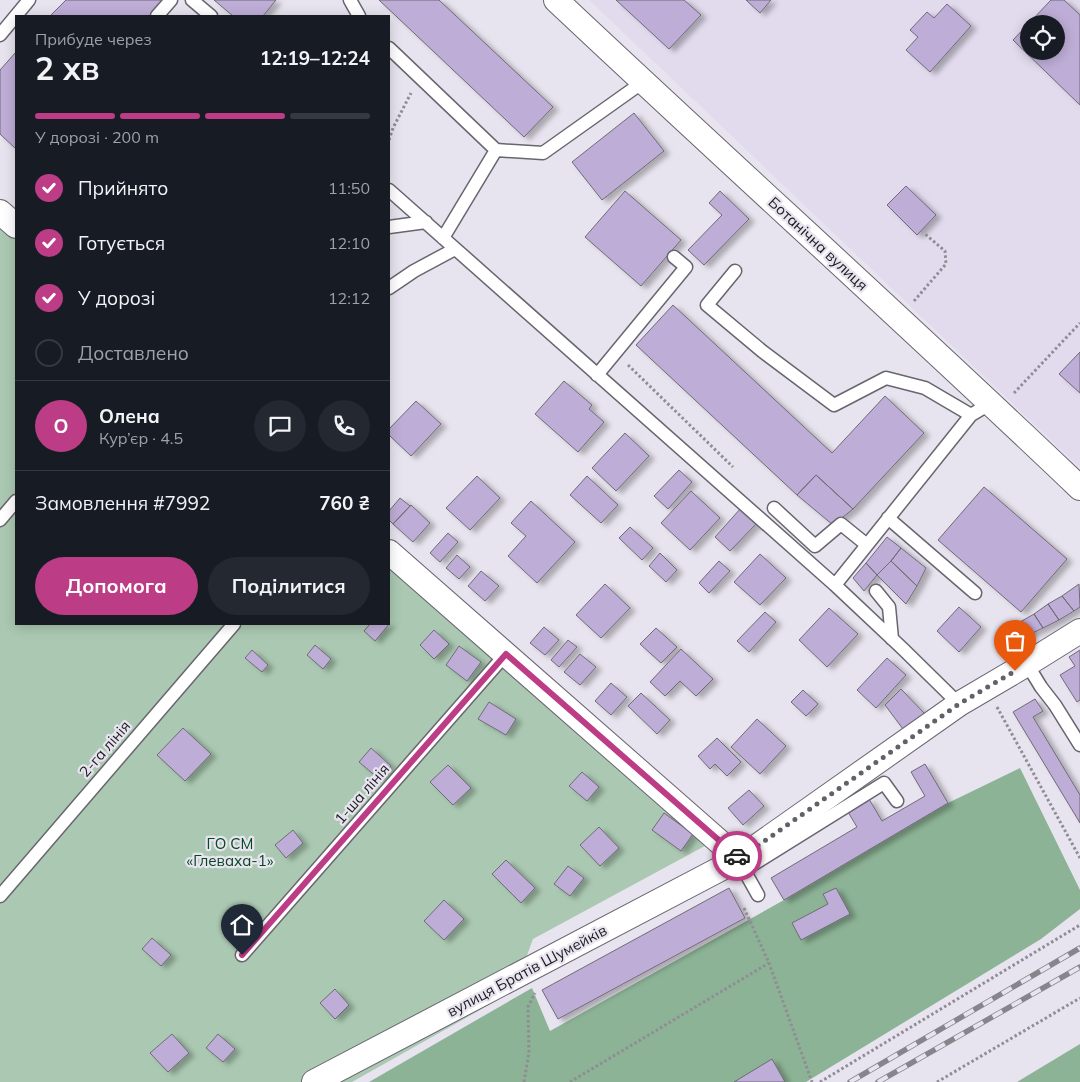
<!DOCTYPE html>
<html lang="uk">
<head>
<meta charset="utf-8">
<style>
  body { margin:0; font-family:Mulish,sans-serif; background:#242831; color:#f1f3f6; height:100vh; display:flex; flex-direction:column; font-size:19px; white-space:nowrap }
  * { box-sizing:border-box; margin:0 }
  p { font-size:16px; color:#9ea1a6 }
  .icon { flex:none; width:28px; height:28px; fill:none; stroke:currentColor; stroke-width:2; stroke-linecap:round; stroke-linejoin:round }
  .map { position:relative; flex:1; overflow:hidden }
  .sheet { position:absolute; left:15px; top:15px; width:375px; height:610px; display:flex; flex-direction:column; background:#171b24; border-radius:0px; box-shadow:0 2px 12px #0003 }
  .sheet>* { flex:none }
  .fabs { position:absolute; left:1020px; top:15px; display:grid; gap:10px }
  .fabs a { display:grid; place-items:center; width:45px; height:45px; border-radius:50%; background:#171b24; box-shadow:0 2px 12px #0003; font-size:25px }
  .pin { position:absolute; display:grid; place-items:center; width:42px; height:42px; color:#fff; margin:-51px -21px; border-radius:50% 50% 50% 0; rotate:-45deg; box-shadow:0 0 5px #0007 }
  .pin .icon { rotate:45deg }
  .courier { position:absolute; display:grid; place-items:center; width:50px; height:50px; margin:-25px; border:4px solid #bd3c86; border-radius:50%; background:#fff; color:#222; box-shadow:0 1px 6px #0007 }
  .head em { font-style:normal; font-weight:700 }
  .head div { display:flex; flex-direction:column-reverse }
  .head { display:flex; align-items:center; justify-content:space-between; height:85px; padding:0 20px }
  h1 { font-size:32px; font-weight:700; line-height:38px }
  .bar { display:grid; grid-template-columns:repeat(4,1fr); gap:8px 5px; align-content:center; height:60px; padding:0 20px }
  .bar i { height:6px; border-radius:4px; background:#363941 }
  .bar .selected { background:#bd3c86 }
  .bar p { grid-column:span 4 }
  .line { display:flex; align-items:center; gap:12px; padding:0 20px; border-top:1px solid #363941 }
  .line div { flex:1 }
  .round { display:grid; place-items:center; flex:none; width:52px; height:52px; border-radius:26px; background:#242831 }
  ol { padding:0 20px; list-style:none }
  li { display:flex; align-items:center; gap:15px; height:55px }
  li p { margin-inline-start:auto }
  li .icon { padding:5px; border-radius:50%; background:#bd3c86; color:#fff; stroke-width:4 }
  li:last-child { color:#9ea1a6 }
  li i { width:28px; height:28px; border:2px solid #363941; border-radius:50% }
  .action { display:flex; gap:10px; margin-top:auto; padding:10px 20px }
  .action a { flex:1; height:58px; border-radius:30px; background:#bd3c86; color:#fff; font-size:20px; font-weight:700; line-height:58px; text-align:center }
  .action a+a { background:#242831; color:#f1f3f6 }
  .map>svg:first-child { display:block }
  .built { fill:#e2dbee; fill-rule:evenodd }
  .green { fill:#abc9b2 }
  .forest { fill:#8cb395 }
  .building { fill:#beadd6; stroke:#6f6b76; fill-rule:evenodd; filter:url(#shadow) }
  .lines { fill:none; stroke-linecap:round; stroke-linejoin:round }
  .service-casing { stroke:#69656f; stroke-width:15 }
  .minor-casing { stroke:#69656f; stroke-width:26 }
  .path { stroke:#8f8c94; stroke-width:3; stroke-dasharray:2.5 2.5; stroke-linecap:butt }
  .service { stroke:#fff; stroke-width:12 }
  .minor { stroke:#fff; stroke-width:24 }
  .rail-casing { stroke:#87858c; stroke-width:5.5 }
  .rail { stroke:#e8e4ef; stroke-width:4; stroke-dasharray:11; stroke-linecap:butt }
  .done { stroke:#636168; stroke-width:5; stroke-dasharray:0 9 }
  .route { stroke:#bd3c86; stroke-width:6 }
  .labels { text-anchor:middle; stroke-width:4.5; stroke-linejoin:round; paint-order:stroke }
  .street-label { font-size:15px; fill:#1c1b1f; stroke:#e8e4ef }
  .park-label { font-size:15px; fill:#034822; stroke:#e8e4ef }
</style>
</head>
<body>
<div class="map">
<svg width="1080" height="1082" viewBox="0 0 1080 1082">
  <defs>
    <filter id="shadow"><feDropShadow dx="5.5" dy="3" stdDeviation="2.5" flood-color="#0004"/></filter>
  </defs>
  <rect width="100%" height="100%" fill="#e8e4ef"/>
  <!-- built -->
  <path class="built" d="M589,0H1080V468ZM1029,24H1056V51H1029Z"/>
  <!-- green -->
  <path class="green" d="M0,214L16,228V624H389V555L714,841L533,939L522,969L528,983L352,1082H0Z"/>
  <!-- forest -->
  <path class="forest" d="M1020,768L1080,890V909L1041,939L806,1082H369L532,988L550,1031L784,900L948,803Z
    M1080,1044V1082H1017Z"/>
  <!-- building -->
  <path class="building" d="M66,0H164L149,16H50Z
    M214,0H276L263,16H233Z
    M379,0H439L553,107L524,137Z
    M616,0H684L701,15L669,49Z
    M746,0H771L760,13Z
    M1051,0H1064L1080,15V105L1013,40ZM1029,24H1056V51H1029Z
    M947,4L971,26L930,72L906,50L918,37L910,30L927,12L934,18Z
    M16,52V149L0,134V70Z
    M634,113L664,151L602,200L572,162Z
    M906,186L936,215L917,235L887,205Z
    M625,191L681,240L641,286L585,237Z
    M720,191L749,219L704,265L688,250L722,215L709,203Z
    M673,305L832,453L885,396L924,433L853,509L816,475L797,495L636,345Z
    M1080,352V393L1059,374Z
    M564,381L592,405L589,409L604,422L578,452L535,414Z
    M416,401L441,424L411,456L389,435V429Z
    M625,433L649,456L616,491L592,468Z
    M679,470L692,482L668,509L654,496Z
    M816,475L853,509L833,525L797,495Z
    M477,476L500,498L470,530L446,508Z
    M587,476L618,505L601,523L570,495Z
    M984,487L1067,559L1021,612L938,540Z
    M691,491L720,518L690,550L661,523Z
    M400,498L410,506L393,524L389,520V511Z
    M531,501L575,542L537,583L508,556L526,536L511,523Z
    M411,505L430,523L413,542L393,524Z
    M741,508L757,523L730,551L715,537Z
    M630,527L653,548L642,560L619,538Z
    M448,533L458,542L440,562L430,553Z
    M887,537L901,548L891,561L877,575L866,563Z
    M901,548L926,568L917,586L891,561Z
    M660,553L677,570L666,582L649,566Z
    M760,554L786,578L760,605L734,582Z
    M457,555L470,567L459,579L446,568Z
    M719,561L730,571L709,593L699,583Z
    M891,561L917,586L906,604L877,575Z
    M866,563L877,575L864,591L853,578Z
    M481,571L499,586L485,601L468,586Z
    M605,584L630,608L601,638L576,615Z
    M1079,584L1080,607L1074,611L1062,596Z
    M1062,596L1074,611L1059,620L1048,604Z
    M1048,604L1059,620L1043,628L1034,614Z
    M959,607L981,627L959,652L937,631Z
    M829,608L858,634L827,667L799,640Z
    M765,612L776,622L749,652L737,641Z
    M1034,614L1043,628L1028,635L1020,622Z
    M389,622L390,623L375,641L364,631L370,624H389Z
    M544,627L559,640L545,655L530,643Z
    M656,628L677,647L661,663L640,644Z
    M434,630L449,644L434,659L420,645Z
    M568,640L577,647L559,667L551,660Z
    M315,645L331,659L323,669L307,655Z
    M459,646L481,662L467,681L446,665Z
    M681,649L713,679L696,696L680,681L665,696L650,682Z
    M252,650L268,665L262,672L245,658Z
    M1080,650V700L1077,702L1060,675L1075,666L1069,657Z
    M580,654L596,667L580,685L564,672Z
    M887,658L906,675L876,708L857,690Z
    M611,683L627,697L611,715L595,701Z
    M901,689L925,714L903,729L885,705Z
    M803,690L818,704L806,716L791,702Z
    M641,693L670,720L657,734L628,706Z
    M1035,699L1043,711L1033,717L1080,795V823L1013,712Z
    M489,702L516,719L506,735L478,719Z
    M757,719L786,746L760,774L731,747Z
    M183,728L211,754L185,781L157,755Z
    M717,738L741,762L727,776L715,764L710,769L698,756Z
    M371,748L391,766L379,779L359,762Z
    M925,764L948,803L784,900L771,878L857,827L848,812L869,799L882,821L925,796L911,772Z
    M448,765L471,788L453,805L430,782Z
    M582,772L599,787L587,801L569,786Z
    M749,790L764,806L743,825L728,808Z
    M664,813L693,834L681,851L652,830Z
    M599,827L619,848L600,866L580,845Z
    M293,830L303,843L286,858L275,845Z
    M506,860L535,888L521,903L492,874Z
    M568,866L584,878L570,896L554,884Z
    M729,888L745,918L558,1019L542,990Z
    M836,888L850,914L801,940L792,923L828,904L823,894Z
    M444,900L464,919L444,940L424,921Z
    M152,938L171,955L161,966L142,949Z
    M335,989L349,1005L335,1019L320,1003Z
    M172,1034L189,1053L168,1072L150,1053Z
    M218,1034L235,1049L223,1062L206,1048Z
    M772,1059L785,1082H734Z"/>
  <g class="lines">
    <!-- service casing -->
    <g class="service-casing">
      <path id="service" d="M192,0L211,16
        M350,0L359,16
        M157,16L171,0
        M0,35L29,0
        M389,48L496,150L543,153L643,82
        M389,190L835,585
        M389,227L426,222
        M443,238L496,150
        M735,271L707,305L762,351L834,405L886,378L925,388L971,415
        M389,288L414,271L455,249
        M597,375L686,267L674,257
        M774,508L815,546L841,524L867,545
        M888,518L975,593
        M0,520L16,501
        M876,591L889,607L892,639
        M1027,664L1041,687L1055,705L1080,745
        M959,704L903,649L835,585L971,415L991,403
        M758,895L744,870L884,783L897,801
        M0,896L234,624
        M242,955L506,654"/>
    </g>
    <!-- minor casing -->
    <g class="minor-casing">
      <path id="minor" d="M556,0C730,164 907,323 1080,488
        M0,212L16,226
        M389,552L739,859
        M314,1082L739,859L959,704L1027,664L1080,631"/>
    </g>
    <!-- path -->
    <path class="path" d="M389,140L393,128L411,93
      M914,301L946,264L945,251L925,234
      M628,365L733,467
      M1014,393L1080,323
      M997,707L1080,858
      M744,908L769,963L812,1082
      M524,1082L529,1052L528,1007L535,993
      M570,1082L769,963
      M820,1082L1080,925
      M937,1082L1080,998"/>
    <!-- service -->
    <use href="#service" class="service"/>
    <!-- minor -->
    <use href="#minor" class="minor"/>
    <!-- rail casing -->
    <g class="rail-casing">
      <path id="rail" d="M850,1082L1080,948
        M878,1082L1080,967"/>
    </g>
    <!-- rail -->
    <use href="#rail" class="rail"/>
  </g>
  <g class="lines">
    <!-- done -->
    <path class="done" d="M737,856L739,859L959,704L1015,671"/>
    <!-- route -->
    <path class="route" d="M242,955L506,654L737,856"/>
  </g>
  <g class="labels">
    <!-- street labels -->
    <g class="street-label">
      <text transform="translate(818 244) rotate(43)" y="5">Ботанічна вулиця</text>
      <text transform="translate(105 749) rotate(-49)" y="5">2-га лінія</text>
      <text transform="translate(362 794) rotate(-49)" y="5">1-ша лінія</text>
      <text transform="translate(527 971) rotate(-28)" y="5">вулиця Братів Шумейків</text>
    </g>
    <!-- park labels -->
    <g class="park-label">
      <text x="230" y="849">ГО СМ<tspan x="230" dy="17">«Глеваха-1»</tspan></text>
    </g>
  </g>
</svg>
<div class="fabs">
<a><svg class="icon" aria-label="locate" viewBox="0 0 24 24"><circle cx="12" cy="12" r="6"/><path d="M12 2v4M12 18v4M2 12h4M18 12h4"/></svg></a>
</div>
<div class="pin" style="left:1015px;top:671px;background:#ea580c"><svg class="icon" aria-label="bag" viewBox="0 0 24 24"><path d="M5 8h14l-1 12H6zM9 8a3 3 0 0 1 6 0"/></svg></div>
<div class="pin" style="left:242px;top:955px;background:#1f2937"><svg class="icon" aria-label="home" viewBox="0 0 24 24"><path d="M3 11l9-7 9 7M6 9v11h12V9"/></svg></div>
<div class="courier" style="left:737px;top:856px"><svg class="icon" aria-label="car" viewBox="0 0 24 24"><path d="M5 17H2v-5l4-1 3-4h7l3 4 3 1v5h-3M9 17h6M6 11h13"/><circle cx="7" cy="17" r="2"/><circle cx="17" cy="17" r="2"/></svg></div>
<section class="sheet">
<div class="head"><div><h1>2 хв</h1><p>Прибуде через</p></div><em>12:19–12:24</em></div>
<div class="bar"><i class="selected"></i><i class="selected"></i><i class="selected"></i><i></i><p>У дорозі · 200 m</p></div>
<ol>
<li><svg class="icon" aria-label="check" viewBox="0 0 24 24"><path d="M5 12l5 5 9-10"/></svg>Прийнято<p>11:50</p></li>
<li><svg class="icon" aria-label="check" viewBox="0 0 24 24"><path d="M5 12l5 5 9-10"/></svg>Готується<p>12:10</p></li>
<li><svg class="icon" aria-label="check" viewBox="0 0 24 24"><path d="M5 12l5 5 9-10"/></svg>У дорозі<p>12:12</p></li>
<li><i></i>Доставлено</li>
</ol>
<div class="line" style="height:90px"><b class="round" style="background:#bd3c86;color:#fff">О</b><div><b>Олена</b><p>Кур’єр · 4.5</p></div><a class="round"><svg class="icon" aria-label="chat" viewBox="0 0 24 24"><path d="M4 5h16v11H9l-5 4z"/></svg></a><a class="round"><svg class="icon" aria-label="phone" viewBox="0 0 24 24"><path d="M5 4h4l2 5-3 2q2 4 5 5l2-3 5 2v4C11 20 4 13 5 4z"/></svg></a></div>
<div class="line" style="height:65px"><div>Замовлення #7992</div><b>760 ₴</b></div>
<div class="action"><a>Допомога</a><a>Поділитися</a></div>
</section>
</div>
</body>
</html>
